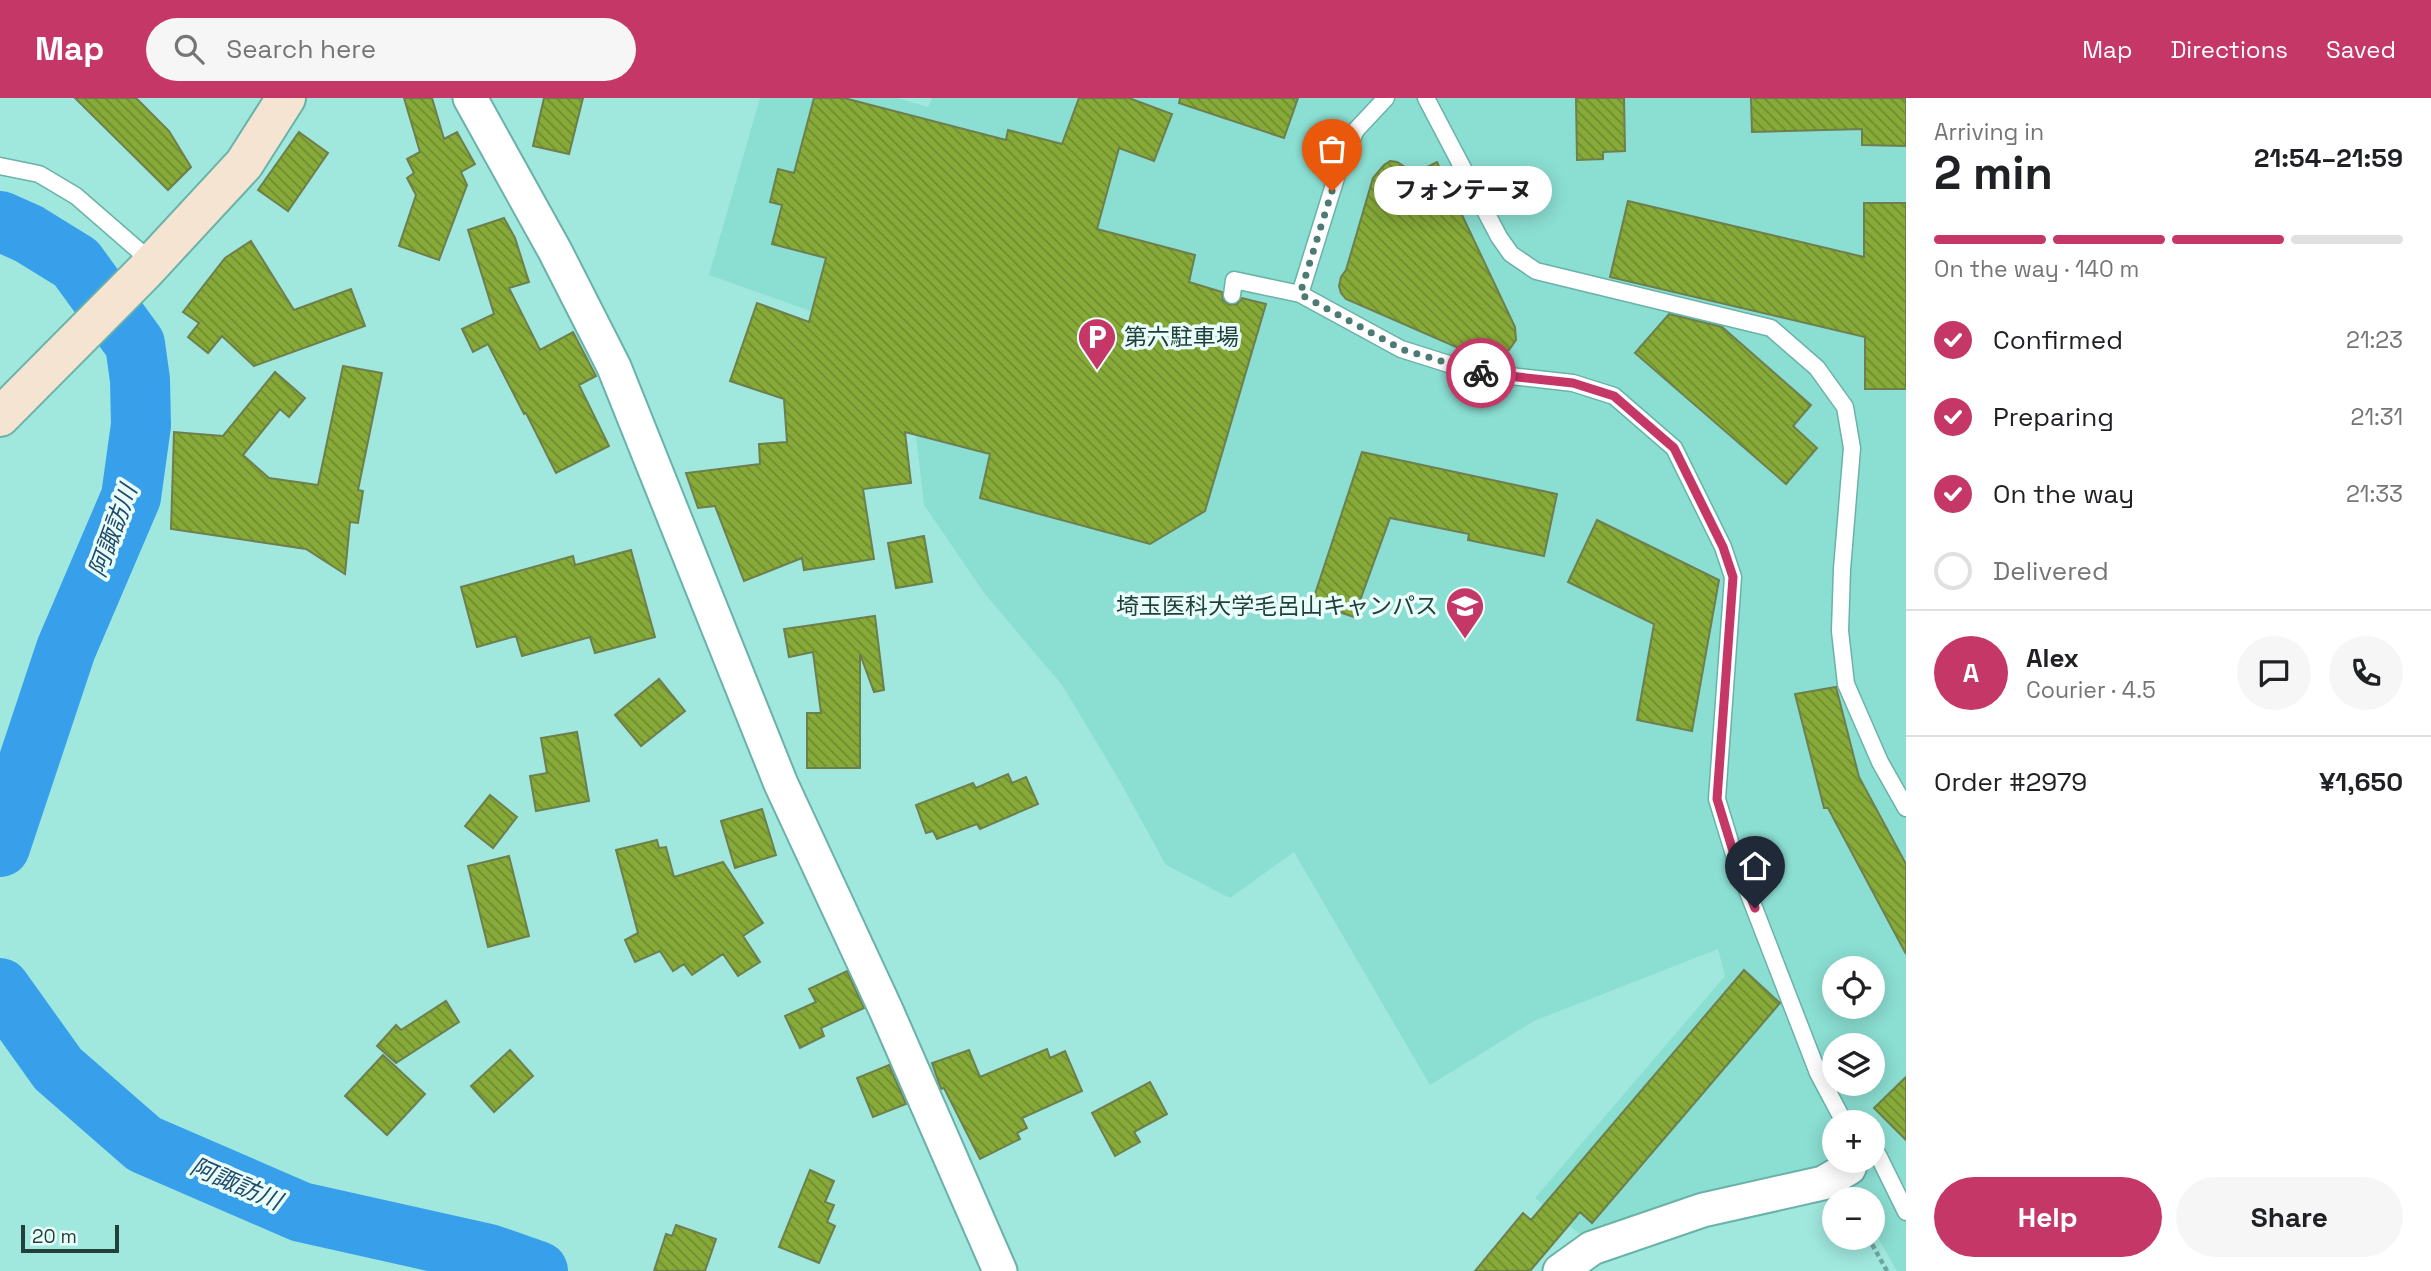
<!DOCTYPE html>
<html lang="en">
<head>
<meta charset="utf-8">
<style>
  body { margin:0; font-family:"Space Grotesk","Noto Sans JP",sans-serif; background:#f6f6f6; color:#202124; height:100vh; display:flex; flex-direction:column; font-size:26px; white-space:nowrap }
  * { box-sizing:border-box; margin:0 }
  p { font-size:23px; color:#757577 }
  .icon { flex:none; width:38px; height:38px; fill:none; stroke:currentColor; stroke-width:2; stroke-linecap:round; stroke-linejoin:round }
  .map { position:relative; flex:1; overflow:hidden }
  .panel { display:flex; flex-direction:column; background:#fff; width:525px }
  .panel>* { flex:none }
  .buttons { position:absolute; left:1822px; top:858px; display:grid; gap:14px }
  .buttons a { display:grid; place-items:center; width:63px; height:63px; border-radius:50%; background:#fff; box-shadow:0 4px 18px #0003; font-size:35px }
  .scale { position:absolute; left:21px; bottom:18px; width:98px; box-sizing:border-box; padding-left:7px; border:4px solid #213f3b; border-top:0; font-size:19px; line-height:24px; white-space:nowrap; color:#213f3b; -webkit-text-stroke:5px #e9fefa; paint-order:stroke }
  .pin { position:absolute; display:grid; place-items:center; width:60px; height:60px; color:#fff; margin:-72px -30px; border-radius:50% 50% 50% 0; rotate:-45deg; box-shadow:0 0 7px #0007 }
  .pin .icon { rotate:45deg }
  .courier { position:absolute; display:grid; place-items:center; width:70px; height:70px; margin:-35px; border:5px solid #c53767; border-radius:50%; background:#fff; color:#222; box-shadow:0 2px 9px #0007 }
  .bubble { position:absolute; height:49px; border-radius:24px; background:#fff; box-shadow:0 4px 18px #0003; font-size:23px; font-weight:700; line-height:49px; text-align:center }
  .headline em { font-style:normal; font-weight:700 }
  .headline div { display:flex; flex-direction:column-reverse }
  .headline { display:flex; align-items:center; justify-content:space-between; height:119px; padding:0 28px }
  h1 { font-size:46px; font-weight:700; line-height:52px }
  .bar { display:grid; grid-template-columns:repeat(4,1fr); gap:10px 7px; align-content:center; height:84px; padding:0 28px }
  .bar i { height:9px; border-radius:5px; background:#e0e0e0 }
  .bar .active { background:#c53767 }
  .bar p { grid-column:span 4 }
  .line { display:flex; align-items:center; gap:18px; padding:0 28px; border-top:2px solid #e0e0e0 }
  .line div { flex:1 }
  .round { display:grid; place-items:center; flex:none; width:74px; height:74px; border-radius:37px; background:#f6f6f6 }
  ol { padding:0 28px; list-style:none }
  li { display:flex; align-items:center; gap:21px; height:77px }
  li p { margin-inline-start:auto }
  li .icon { padding:7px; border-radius:50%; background:#c53767; color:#fff; stroke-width:4 }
  li:last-child { color:#757577 }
  li i { width:38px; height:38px; border:4px solid #e0e0e0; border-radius:50% }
  .button { display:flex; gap:14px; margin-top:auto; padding:14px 28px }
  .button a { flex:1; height:80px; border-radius:42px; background:#c53767; color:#fff; font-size:28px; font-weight:700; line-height:80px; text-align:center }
  .button a+a { background:#f6f6f6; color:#202124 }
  header { display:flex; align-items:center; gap:42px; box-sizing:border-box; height:98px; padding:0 35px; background:#c53767; color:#fff }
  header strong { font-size:33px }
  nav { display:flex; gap:38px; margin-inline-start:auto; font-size:24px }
  .search { width:490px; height:63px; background:#f6f6f6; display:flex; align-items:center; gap:18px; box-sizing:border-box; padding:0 24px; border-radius:38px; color:#757577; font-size:26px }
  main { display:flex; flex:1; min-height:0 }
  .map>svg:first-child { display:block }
  .built { fill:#8bded2; fill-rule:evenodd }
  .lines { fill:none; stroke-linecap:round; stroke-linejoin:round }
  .river { stroke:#38a0eb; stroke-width:60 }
  .building { fill:url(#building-back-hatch); stroke:#6d7f4e; stroke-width:2 }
  .lane-casing { stroke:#6ab2a8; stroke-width:19 }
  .street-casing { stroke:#6ab2a8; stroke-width:37 }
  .secondary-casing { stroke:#6ab2a8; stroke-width:42 }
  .path { stroke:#6ea69e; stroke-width:4.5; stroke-dasharray:5 3.5; stroke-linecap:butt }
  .lane { stroke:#fff; stroke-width:16 }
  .street { stroke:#fff; stroke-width:33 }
  .secondary { stroke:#f6e4d2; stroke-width:38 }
  .done { stroke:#4d7a74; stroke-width:7; stroke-dasharray:0 12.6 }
  .route { stroke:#c53767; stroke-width:9 }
  .labels { text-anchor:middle; stroke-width:7; stroke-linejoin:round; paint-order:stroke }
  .poi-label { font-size:23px; fill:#213f3b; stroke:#e9fefa; text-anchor:start }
  .water-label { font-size:24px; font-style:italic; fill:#234b6b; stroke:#e9fefa }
</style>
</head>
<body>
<header>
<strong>Map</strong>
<div class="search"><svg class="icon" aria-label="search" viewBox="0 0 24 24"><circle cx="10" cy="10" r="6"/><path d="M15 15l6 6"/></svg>Search here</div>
<nav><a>Map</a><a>Directions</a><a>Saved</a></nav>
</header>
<main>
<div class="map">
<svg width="1906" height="1173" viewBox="0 0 1906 1173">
  <defs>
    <pattern id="building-back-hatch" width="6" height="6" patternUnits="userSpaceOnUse" patternTransform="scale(1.75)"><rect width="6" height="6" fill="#87aa38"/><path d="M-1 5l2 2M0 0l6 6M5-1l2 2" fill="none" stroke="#6e8c30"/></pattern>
  </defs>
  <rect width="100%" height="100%" fill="#a0e8de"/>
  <!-- built -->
  <path class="built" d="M760,0H897L928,9L932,0H1906V1173H1897L1873,1131L1872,1101H1856L1839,1072L1587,1142L1535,1100L1725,878L1718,851L1534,923L1430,987L1294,754L1230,800L1166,767L1118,680L1062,587L985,496L924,407L915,329L934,257L709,177ZM1834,870H1872V908H1834ZM1834,947H1872V985H1834ZM1834,1024H1872V1062H1834Z"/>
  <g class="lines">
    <!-- river -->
    <path class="river" d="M0,123L29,136L76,165L135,246L140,282L141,327L131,399L66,551L0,749
      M0,890L58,971L144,1046L301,1114L489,1156L538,1173"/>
  </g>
  <!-- building -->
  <path class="building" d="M75,0H136L169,33L191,69L168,92Z
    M404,0H432L444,41L457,34L475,66L461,74L467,87L439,162L399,148L416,97L407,80L414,75L407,61L420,54Z
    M544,0H583L569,56L533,48Z
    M814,0H844L1006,42L1008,32L1062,46L1079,0H1129L1172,16L1154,63L1119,50L1097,131L1195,157L1189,184L1222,194L1223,202L1230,207L1237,206L1242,200L1266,206L1205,413L1150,446L980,400L990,356L905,334L911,385L863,391L874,461L804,472L802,460L744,483L715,408L698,410L686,375L760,366L759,346L787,344L784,301L730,283L757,205L809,224L826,160L772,146L782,107L770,104L778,71L794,75Z
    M1180,0H1298L1284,40L1179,5Z
    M1576,0H1624L1625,53L1603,54V61L1577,62Z
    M1751,0H1906V48L1862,47V31L1752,34Z
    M299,34L328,55L288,113L258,92Z
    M1390,63L1397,64L1415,75L1437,64L1515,229L1516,242L1509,252L1497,257L1486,255L1467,244L1463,252L1346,201L1341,195L1339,188L1341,179L1346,172L1373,80L1384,67Z
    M1628,103L1864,159V105H1906V291H1865V239L1610,179Z
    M504,120L515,140L529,184L509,190L540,252L573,234L596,278L579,287L609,348L556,375L526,315L524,316L488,246L473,254L462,231L494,216L468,132Z
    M251,143L294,212L351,191L365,228L254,268L222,238L208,255L188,239L199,225L183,214L225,160Z
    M1669,216L1722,229L1811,307L1793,328L1817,350L1786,386L1635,255Z
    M343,268L382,275L358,392L363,393L358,425L350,424L345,476L306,451L171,431L174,334L223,338L275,274L305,300L289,319L280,311L243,357L269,380L318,387Z
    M1362,354L1557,396L1544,458L1468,442L1469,436L1390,420L1354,519L1312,505Z
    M1597,422L1719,482L1692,633L1637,622L1654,526L1568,484Z
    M924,438L932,484L896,490L888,445Z
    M631,452L655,539L595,555L590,539L522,558L516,538L477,549L461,489L573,458L575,467Z
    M875,518L884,592L874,594L860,556V670H807V615H821L813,554L789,559L784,531Z
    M659,581L685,613L641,648L615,617Z
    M1836,589L1859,679L1906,766V856L1828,710H1824L1795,596Z
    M577,634L589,703L536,713L530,678L547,675L541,640Z
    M1008,676L1012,685L1026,679L1038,706L980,731L977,726L937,741L933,733L926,735L916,707L973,685L976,690Z
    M490,697L517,719L493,750L465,728Z
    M762,711L776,757L735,770L721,723Z
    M657,742L659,750L666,749L674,779L723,764L763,825L743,838L760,864L738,878L723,856L692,877L684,866L673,873L660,853L635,864L625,842L638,835L616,752Z
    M509,758L529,838L488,849L468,768Z
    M1744,872L1780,905L1592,1125L1580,1114L1530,1173H1475L1523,1115L1531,1122Z
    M847,873L864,910L821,930L824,938L800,950L785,918L816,904L809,891Z
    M446,903L459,924L396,965L377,948L396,927L401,932Z
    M1047,951L1050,960L1065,953L1082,993L1022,1020L1027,1030L1017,1035L1020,1041L980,1061L944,990L941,991L932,965L969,952L980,979Z
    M510,952L533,978L494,1014L471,988Z
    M383,957L425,996L387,1037L345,998Z
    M889,967L906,1006L873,1019L857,980Z
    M1906,979V1042L1874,1010Z
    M1150,984L1167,1016L1134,1034L1140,1044L1115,1058L1092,1015Z
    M810,1072L834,1083L825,1104L834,1107L827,1124L835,1128L819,1165L779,1149Z
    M676,1127L716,1141L705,1173H654L666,1136L672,1138Z"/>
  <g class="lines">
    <!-- lane casing -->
    <g class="lane-casing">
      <path id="lane" d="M1426,0L1499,139L1511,156L1536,173L1771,230L1817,270L1845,309L1852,350L1842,471L1840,533L1846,586L1880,664L1906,710
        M0,68L39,76L76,98L153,165
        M1300,196L1340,67L1356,32L1386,0
        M1232,197L1234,182L1300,196L1401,251L1474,274L1573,285L1614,298L1674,350L1723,449L1733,479L1717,701L1736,763L1818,975L1844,1024
        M1872,1055L1878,1057L1906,1114"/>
    </g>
    <!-- street casing -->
    <g class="street-casing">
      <path id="street" d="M470,0L555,153L614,269L781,686L886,912L1000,1173
        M1560,1173L1592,1150L1703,1112L1823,1085L1849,1070L1852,1062"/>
    </g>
    <!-- secondary casing -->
    <g class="secondary-casing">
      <path id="secondary" d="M0,319L144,174L244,66L286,0"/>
    </g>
    <!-- path -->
    <path class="path" d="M1868,1139L1887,1173"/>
    <!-- lane -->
    <use href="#lane" class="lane"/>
    <!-- street -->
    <use href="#street" class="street"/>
    <!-- secondary -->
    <use href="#secondary" class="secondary"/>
  </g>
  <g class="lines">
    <!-- done -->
    <path class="done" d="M1332,93L1300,196L1401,251L1481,275"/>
    <!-- route -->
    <path class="route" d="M1481,275L1573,285L1614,298L1674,350L1723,449L1733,479L1717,701L1736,763L1755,810"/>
  </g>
  <!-- icons -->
  <defs>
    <g id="parking-pin" transform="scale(2.0125)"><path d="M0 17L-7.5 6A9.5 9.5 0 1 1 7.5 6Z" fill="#c53767" stroke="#e9fefa"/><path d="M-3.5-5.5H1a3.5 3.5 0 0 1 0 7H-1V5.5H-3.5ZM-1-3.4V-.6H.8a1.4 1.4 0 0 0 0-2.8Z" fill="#fff"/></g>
    <g id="university-pin" transform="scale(2.0125)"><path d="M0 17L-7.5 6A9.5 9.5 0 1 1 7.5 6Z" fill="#c53767" stroke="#e9fefa"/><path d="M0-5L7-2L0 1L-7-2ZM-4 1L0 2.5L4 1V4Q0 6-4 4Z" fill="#fff"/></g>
  </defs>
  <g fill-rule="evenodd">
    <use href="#parking-pin" x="1097" y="239"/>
    <use href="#university-pin" x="1465" y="508"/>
  </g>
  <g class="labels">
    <!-- poi labels -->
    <g class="poi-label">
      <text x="1124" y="247">第六駐車場</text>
      <text x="1438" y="516" text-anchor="end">埼玉医科大学毛呂山キャンパス</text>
    </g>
    <!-- water labels -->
    <g class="water-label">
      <text transform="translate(113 433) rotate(-70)" y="8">阿諏訪川</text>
      <text transform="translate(236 1086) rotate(23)" y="8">阿諏訪川</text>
    </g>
  </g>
</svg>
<div class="buttons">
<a><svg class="icon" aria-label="locate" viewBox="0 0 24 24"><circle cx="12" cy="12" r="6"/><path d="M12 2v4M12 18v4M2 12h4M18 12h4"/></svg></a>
<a><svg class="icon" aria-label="layers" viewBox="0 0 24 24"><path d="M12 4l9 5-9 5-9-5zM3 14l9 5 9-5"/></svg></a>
<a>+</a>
<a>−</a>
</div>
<div class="scale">20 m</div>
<div class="pin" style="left:1332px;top:93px;background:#ea580c"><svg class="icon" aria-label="bag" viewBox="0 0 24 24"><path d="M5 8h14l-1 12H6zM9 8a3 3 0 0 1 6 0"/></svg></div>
<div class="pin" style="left:1755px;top:810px;background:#1f2937"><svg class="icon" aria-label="home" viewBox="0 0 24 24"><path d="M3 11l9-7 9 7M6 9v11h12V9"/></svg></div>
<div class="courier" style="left:1481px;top:275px"><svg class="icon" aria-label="bike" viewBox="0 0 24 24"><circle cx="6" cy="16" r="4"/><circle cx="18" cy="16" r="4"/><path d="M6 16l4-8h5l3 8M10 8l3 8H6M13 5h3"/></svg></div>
<div class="bubble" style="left:1374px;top:68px;width:178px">フォンテーヌ</div>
</div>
<section class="panel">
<div class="headline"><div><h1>2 min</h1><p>Arriving in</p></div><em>21:54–21:59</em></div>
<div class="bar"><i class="active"></i><i class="active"></i><i class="active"></i><i></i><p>On the way · 140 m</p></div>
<ol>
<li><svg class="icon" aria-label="check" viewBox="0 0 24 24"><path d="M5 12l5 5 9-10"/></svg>Confirmed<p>21:23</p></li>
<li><svg class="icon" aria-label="check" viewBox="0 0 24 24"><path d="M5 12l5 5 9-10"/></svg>Preparing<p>21:31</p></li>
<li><svg class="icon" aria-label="check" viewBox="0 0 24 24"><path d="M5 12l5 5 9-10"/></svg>On the way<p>21:33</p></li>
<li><i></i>Delivered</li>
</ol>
<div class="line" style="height:126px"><b class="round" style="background:#c53767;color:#fff">A</b><div><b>Alex</b><p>Courier · 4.5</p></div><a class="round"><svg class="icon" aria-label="chat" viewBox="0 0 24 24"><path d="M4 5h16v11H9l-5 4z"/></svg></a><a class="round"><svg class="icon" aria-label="phone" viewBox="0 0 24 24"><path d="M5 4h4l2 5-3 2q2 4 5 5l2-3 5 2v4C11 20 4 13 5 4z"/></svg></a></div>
<div class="line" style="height:91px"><div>Order #2979</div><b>¥1,650</b></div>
<div class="button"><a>Help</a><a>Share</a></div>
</section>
</main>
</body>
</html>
